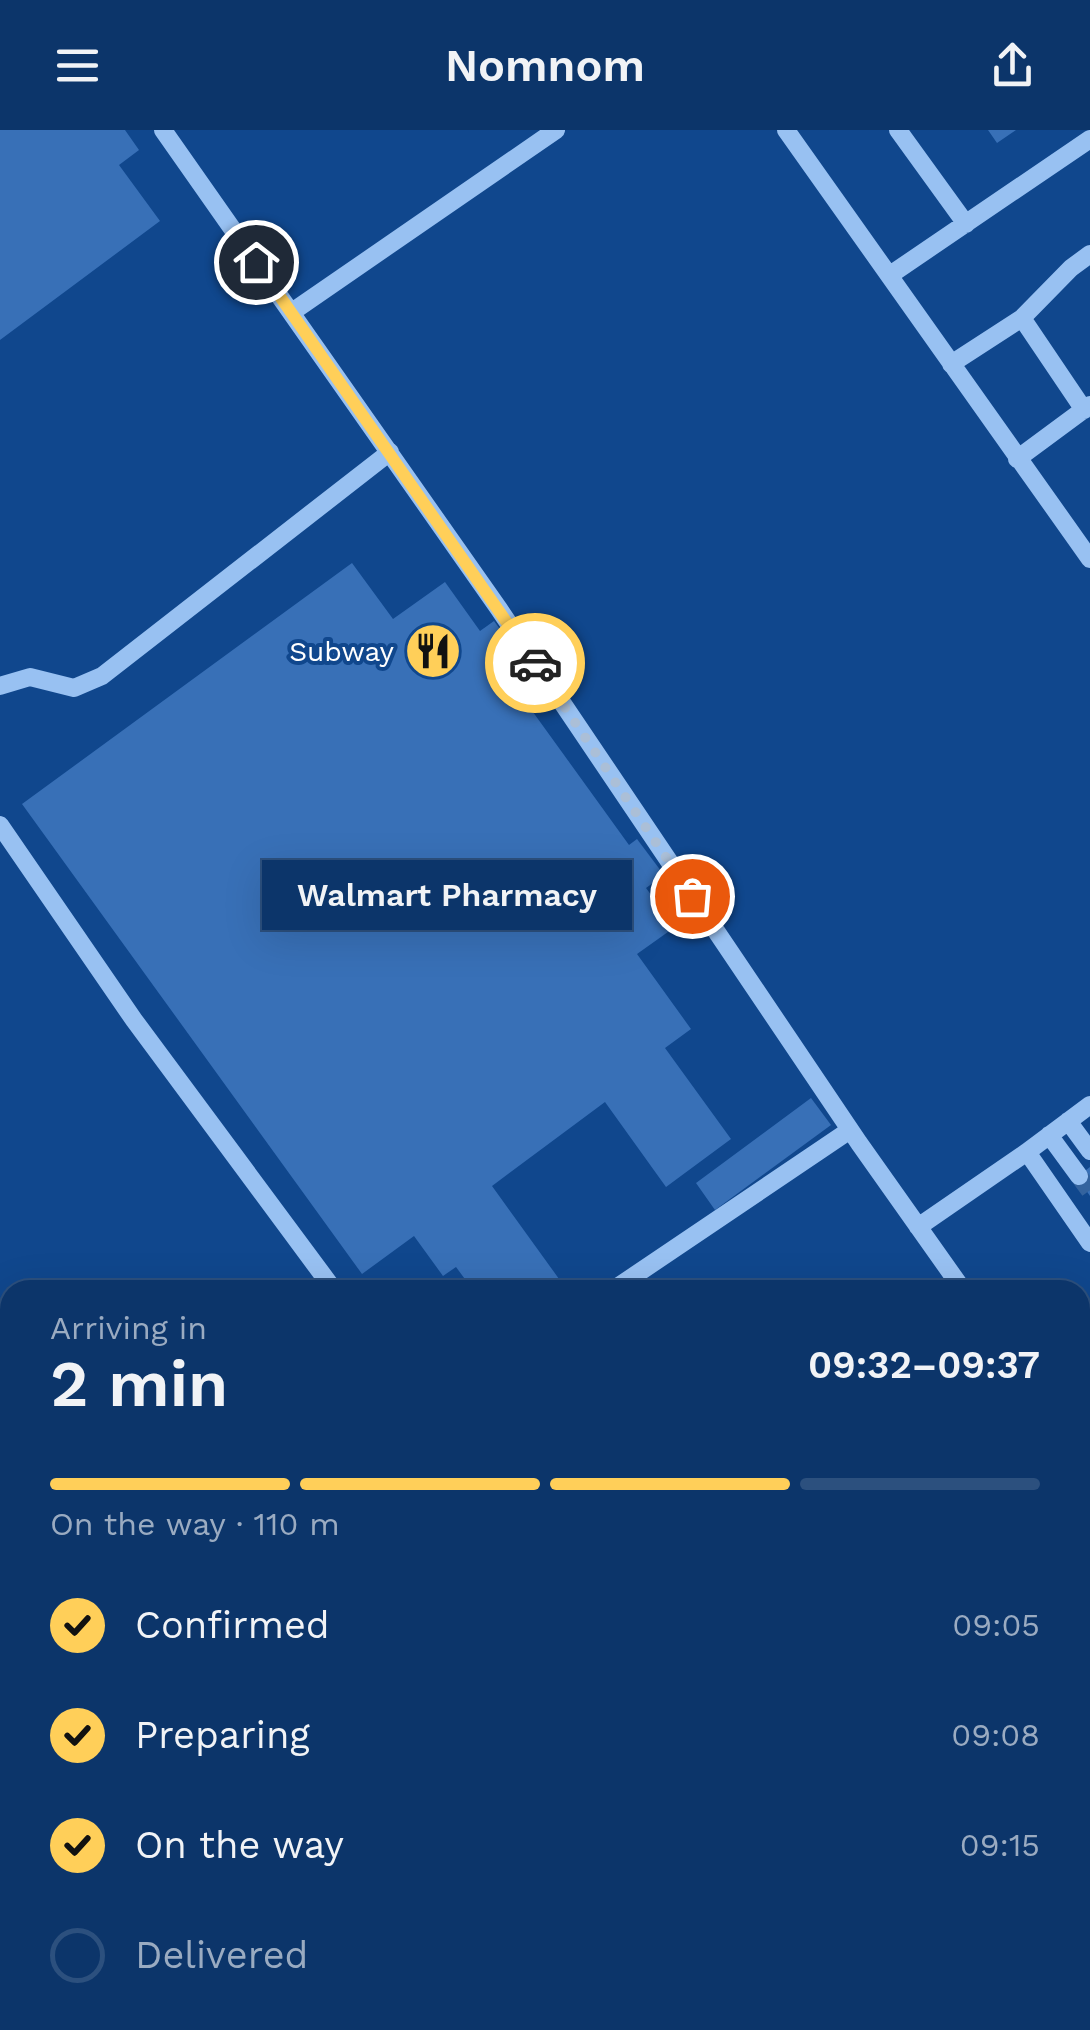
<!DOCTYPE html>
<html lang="en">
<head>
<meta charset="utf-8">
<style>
  body { margin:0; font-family:"Work Sans",sans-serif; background:#1a4072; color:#f1f3f6; height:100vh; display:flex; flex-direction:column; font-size:38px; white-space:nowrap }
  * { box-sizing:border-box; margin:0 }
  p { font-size:32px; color:#9aabc1 }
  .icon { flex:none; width:55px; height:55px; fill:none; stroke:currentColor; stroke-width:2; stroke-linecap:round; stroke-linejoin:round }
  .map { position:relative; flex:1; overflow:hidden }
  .panel { position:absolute; left:0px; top:1150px; width:1090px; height:750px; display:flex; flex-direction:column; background:#0c356a; border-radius:30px 30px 0 0; box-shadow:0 10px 40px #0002,0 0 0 2px #2c507e }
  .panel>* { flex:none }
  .pin { position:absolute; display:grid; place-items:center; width:85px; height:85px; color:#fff; margin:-42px; border:5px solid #fff; border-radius:50%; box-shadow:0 2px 10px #0007 }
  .courier { position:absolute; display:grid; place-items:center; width:100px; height:100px; margin:-50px; border:8px solid #ffcf59; border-radius:50%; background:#fff; color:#222; box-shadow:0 2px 12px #0007 }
  .bubble { position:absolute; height:70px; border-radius:0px; background:#0c356a; box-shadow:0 10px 40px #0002,0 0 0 2px #2c507e; font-size:32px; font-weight:600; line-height:70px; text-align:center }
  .head em { font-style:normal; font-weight:600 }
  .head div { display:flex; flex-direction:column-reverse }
  .head { display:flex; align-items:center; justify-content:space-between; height:170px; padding:0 50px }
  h1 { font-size:65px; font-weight:600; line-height:75px }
  .bar { display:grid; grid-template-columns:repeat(4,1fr); gap:15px 10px; align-content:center; height:120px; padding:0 50px }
  .bar i { height:12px; border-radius:8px; background:#2c507e }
  .bar .active { background:#ffcf59 }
  .bar p { grid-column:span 4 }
  ol { padding:0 50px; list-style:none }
  li { display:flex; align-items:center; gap:30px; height:110px }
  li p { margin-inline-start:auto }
  li .icon { padding:10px; border-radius:50%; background:#ffcf59; color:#111; stroke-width:4 }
  li:last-child { color:#9aabc1 }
  li i { width:55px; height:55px; border:5px solid #2c507e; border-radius:50% }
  header { display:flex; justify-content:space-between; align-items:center; height:130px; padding:0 50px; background:#0c356a; font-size:45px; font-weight:600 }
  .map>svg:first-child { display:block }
  .water { fill:#315a8f; stroke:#89bcf6; stroke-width:2.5 }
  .building { fill:#3870b7 }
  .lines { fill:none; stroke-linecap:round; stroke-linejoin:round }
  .minor-tunnel { stroke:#34639e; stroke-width:18; stroke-dasharray:18 9; stroke-linecap:butt }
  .minor { stroke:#98c1f2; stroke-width:18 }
  .done { stroke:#abbfd7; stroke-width:10; stroke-dasharray:0 18 }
  .route { stroke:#ffcf59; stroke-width:12 }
  .labels { text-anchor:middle; stroke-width:8; stroke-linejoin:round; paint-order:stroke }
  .poi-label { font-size:28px; fill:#fff; stroke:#10478d; text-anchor:end }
</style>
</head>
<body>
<header><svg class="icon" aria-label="menu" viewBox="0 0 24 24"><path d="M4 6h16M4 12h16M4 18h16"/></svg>Nomnom<svg class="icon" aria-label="share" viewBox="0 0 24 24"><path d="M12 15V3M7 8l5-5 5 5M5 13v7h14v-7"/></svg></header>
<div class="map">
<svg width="1090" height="1900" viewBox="0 0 1090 1900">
  <rect width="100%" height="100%" fill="#10478d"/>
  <!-- water -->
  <path class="water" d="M1090,1374V1462L1080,1469V1381Z
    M302,1890H481L467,1900H287Z"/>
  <!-- building -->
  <path class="building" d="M0,0H125L139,20L119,35L160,91L0,210Z
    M988,0H1016L997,13Z
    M352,433L393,489L445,452L480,501L494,491L525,533L507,546L629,715L637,709L664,745L646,758L675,797L637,824L691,899L665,918L731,1009L666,1057L605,972L492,1056L567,1160H473L456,1137L443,1146L414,1106L362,1144L22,674Z
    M811,968L831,995L715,1080L696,1053Z
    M1090,1037V1066L1077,1047Z
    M876,1890H911L898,1900H884Z"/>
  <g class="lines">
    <!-- minor-tunnel -->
    <path class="minor-tunnel" d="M1079,1046L1090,1061"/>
    <!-- minor -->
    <path class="minor" d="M163,0L499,479L859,1013L963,1160
      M786,0L1090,429
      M898,0L966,94
      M890,145L1090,9
      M292,182L556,0
      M1022,188L1084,280
      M951,234L1022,188L1071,138L1090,124
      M1017,329L1090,275
      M0,556L30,547L74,558L102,546L390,322
      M0,695L134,890L334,1160
      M1068,991L1090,1021
      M1049,1005L1079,1046
      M1027,1022L1090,975
      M918,1097L1027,1022L1090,1113
      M613,1160L850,1000
      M0,1300L10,1289
      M1080,1314L1090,1307
      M0,1434L10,1421
      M1080,1570L1090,1562
      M1080,1610L1090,1623
      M0,1622L10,1623
      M192,1890L193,1900
      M1001,1890L1008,1900
      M610,1900L625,1890"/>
  </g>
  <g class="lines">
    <!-- done -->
    <path class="done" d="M535,533L692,766"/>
    <!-- route -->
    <path class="route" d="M256,132L535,533"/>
  </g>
  <!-- icons -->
  <defs>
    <g id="restaurant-disc" transform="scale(2.875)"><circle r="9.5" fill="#ffcf59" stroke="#10478d"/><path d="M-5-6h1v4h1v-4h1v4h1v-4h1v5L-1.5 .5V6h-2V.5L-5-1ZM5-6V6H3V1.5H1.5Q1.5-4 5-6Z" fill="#111"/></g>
  </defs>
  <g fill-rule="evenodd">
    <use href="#restaurant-disc" x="433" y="521"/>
  </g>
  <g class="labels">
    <!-- poi labels -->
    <g class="poi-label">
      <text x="394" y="531">Subway</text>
    </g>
  </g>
</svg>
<div class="pin" style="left:692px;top:766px;background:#ea580c"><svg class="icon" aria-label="bag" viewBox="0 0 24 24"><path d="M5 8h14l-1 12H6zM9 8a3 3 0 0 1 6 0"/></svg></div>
<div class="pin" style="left:256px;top:132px;background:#1f2937"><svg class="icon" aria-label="home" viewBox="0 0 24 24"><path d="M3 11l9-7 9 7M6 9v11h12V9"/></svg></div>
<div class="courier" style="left:535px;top:533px"><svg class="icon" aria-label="car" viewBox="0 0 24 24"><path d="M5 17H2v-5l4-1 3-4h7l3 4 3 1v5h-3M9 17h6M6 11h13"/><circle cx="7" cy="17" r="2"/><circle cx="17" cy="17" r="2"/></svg></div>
<div class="bubble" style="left:262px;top:730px;width:370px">Walmart Pharmacy</div>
<section class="panel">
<div class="head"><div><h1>2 min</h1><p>Arriving in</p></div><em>09:32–09:37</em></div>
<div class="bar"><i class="active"></i><i class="active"></i><i class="active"></i><i></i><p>On the way · 110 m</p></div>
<ol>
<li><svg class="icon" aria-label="check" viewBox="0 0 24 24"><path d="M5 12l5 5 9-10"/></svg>Confirmed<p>09:05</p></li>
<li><svg class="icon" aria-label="check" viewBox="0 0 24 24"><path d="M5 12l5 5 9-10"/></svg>Preparing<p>09:08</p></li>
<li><svg class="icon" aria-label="check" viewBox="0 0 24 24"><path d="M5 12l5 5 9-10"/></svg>On the way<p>09:15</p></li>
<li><i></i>Delivered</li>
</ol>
</section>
</div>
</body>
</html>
